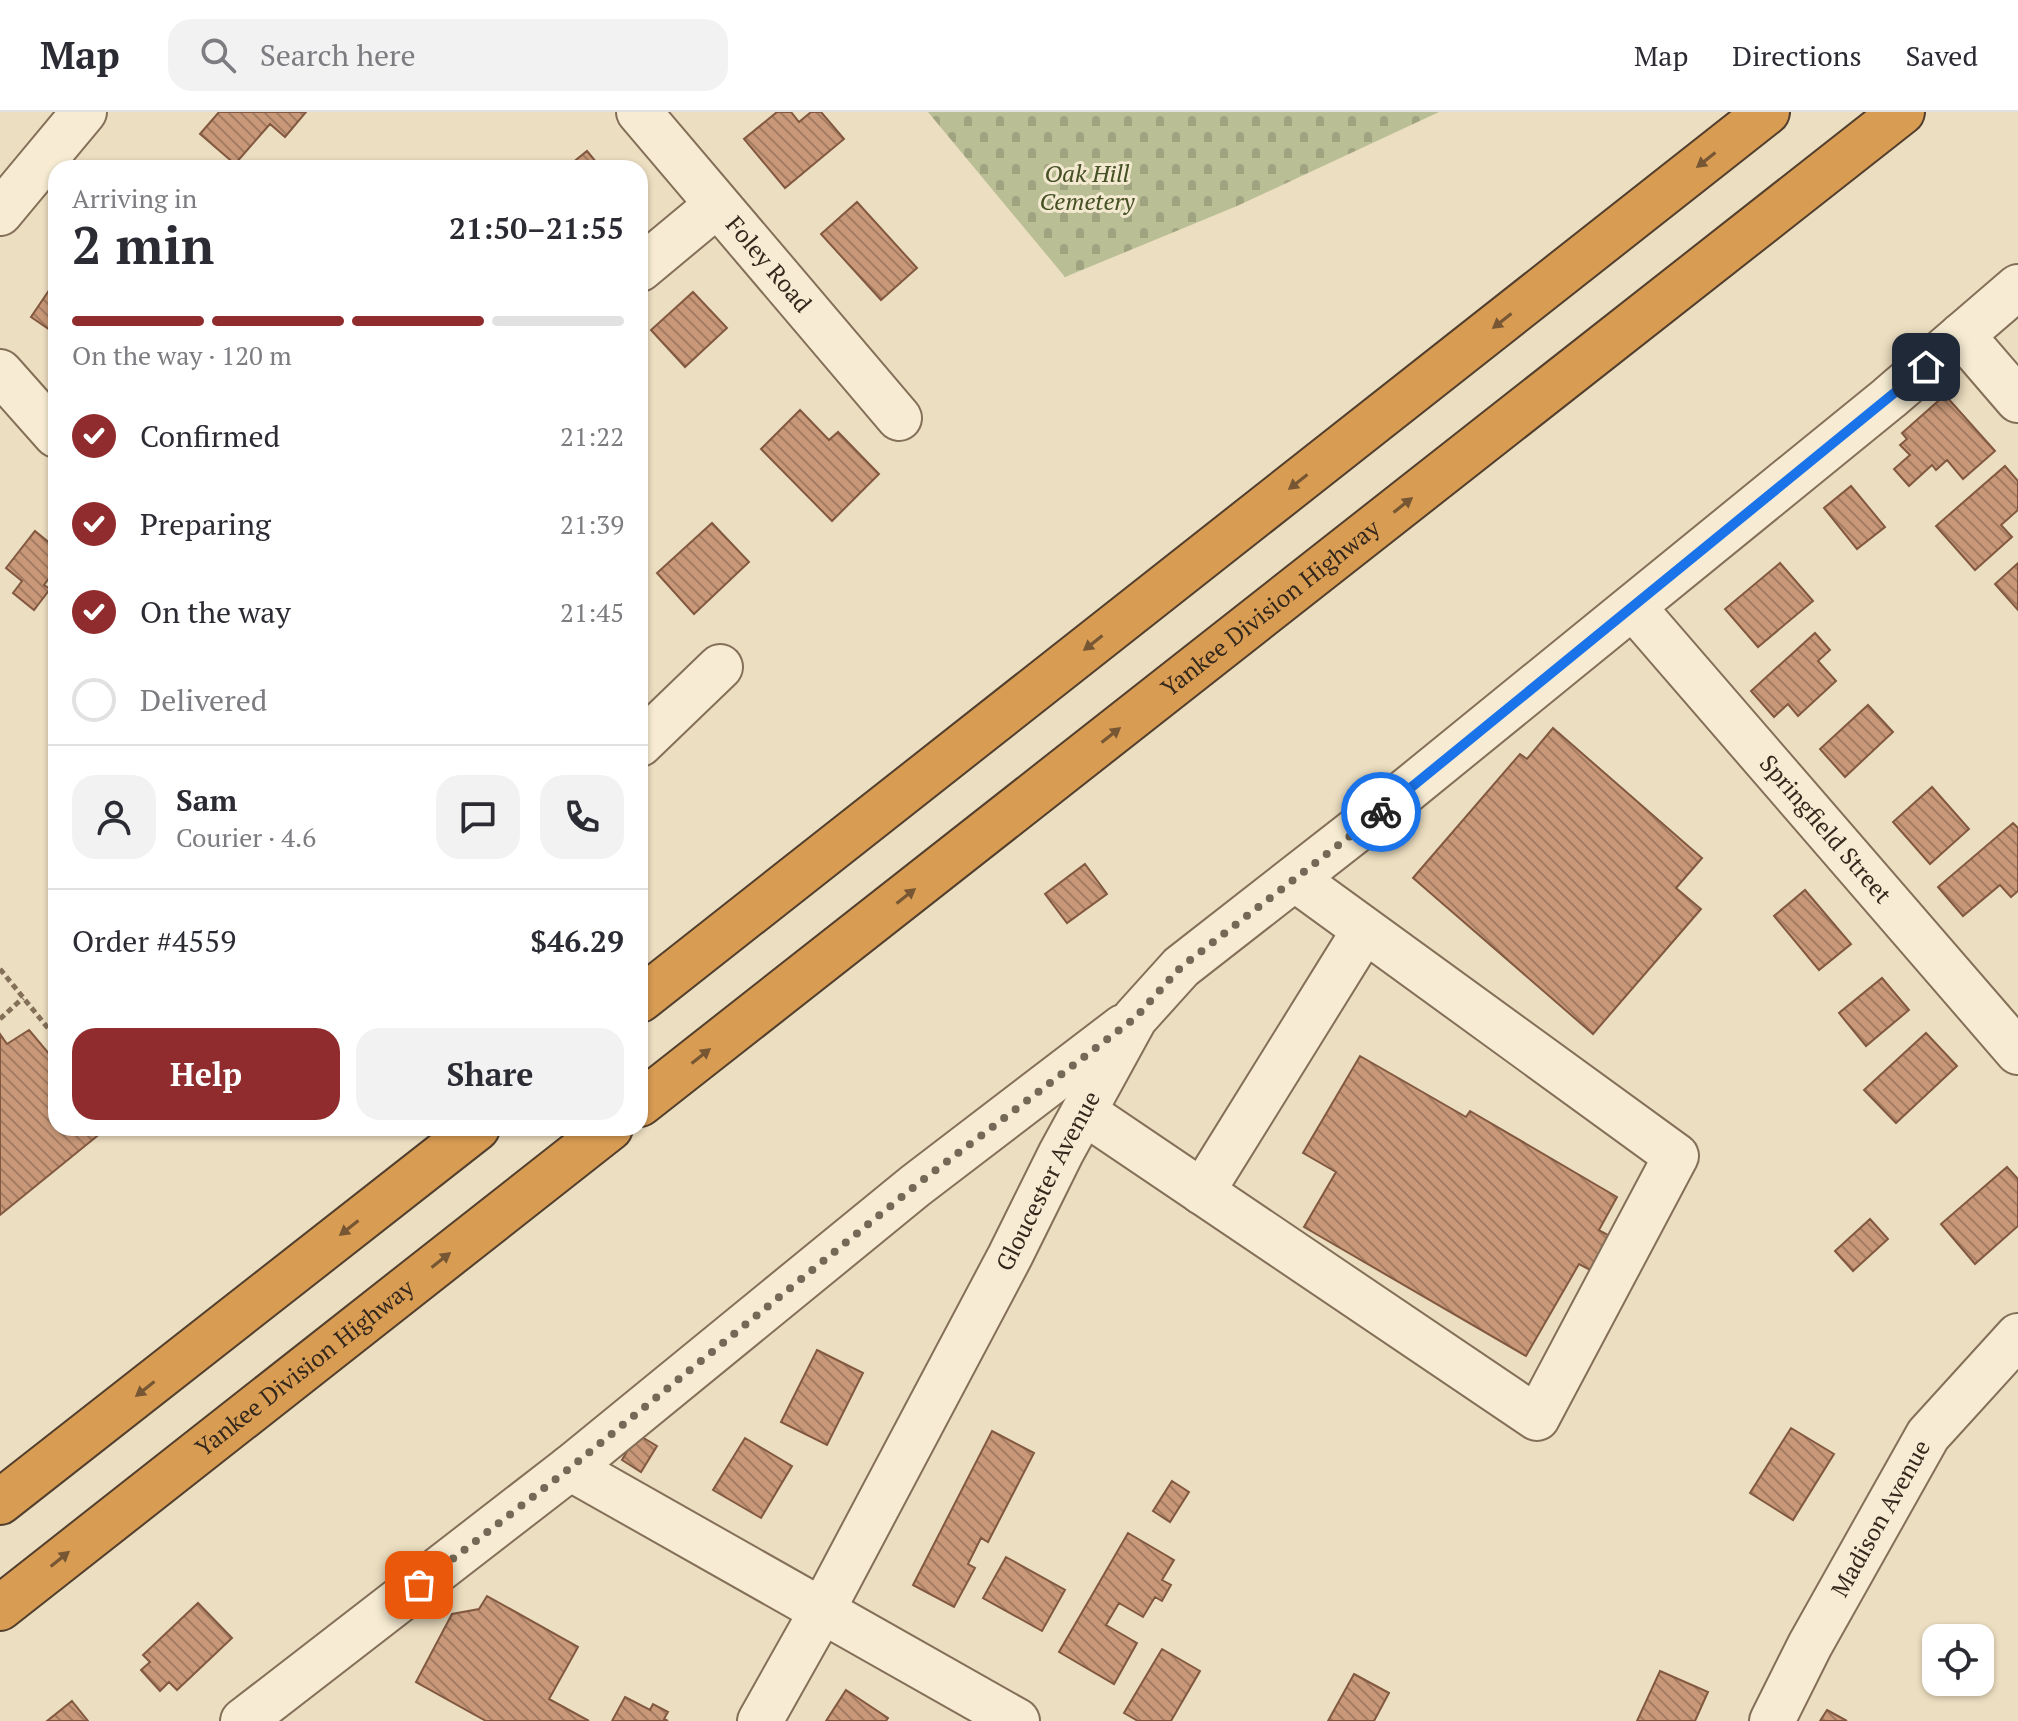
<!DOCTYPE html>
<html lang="en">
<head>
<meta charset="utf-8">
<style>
  body { margin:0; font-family:"PT Serif",serif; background:#f2f2f3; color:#2b2b33; height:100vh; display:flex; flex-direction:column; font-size:30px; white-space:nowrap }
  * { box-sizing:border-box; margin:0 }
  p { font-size:26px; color:#7c7c81 }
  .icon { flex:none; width:44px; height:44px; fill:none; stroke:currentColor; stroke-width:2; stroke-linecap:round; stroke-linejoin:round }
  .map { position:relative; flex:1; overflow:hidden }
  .side { position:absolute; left:48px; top:48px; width:600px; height:976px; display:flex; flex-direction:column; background:#fff; border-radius:24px; box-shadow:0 2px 6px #0004 }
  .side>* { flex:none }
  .tools { position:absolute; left:1922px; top:1512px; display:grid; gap:16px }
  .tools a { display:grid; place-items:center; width:72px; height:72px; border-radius:16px; background:#fff; box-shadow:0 2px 6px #0004; font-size:40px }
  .pin { position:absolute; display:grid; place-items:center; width:68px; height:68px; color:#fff; margin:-34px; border-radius:16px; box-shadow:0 4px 12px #0006 }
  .courier { position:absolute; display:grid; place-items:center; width:80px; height:80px; margin:-40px; border:6px solid #1a73e8; border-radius:50%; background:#fff; color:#222; box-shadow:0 2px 10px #0007 }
  .summary em { font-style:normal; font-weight:600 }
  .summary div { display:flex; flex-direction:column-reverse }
  .summary { display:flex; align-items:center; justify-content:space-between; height:136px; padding:0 24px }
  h1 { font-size:52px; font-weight:600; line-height:60px }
  .bar { display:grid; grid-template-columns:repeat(4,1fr); gap:12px 8px; align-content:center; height:96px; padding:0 24px }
  .bar i { height:10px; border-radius:6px; background:#e1e1e2 }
  .bar .active { background:#902c2e }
  .bar p { grid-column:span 4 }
  .line { display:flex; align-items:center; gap:20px; padding:0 24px; border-top:2px solid #e1e1e2 }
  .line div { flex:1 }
  .round { display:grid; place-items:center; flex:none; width:84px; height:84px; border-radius:24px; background:#f2f2f3 }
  ol { padding:0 24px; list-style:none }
  li { display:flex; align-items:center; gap:24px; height:88px }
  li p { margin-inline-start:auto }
  li .icon { padding:8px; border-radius:50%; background:#902c2e; color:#fff; stroke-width:4 }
  li:last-child { color:#7c7c81 }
  li i { width:44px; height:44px; border:4px solid #e1e1e2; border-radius:50% }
  .cta { display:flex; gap:16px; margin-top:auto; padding:16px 24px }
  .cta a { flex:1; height:92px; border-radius:24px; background:#902c2e; color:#fff; font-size:32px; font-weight:600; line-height:92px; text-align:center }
  .cta a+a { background:#f2f2f3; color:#2b2b33 }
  header { display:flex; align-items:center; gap:48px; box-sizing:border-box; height:112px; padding:0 40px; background:#fff; border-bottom:2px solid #e1e1e2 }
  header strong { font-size:38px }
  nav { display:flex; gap:44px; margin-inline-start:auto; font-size:28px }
  .search { width:560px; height:72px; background:#f2f2f3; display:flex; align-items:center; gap:20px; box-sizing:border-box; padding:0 28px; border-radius:24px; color:#7c7c81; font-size:30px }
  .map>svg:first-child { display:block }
  .cemetery { fill:url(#cemetery-stones) }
  .building { fill:url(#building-back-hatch); stroke:#825940; stroke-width:2 }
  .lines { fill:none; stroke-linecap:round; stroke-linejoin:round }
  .minor-casing { stroke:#846f59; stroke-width:48 }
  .highway-casing { stroke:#523e2d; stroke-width:48 }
  .path { stroke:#846f59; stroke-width:5; stroke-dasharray:6 4; stroke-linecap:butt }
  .minor { stroke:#f7ecd3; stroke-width:44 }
  .highway { stroke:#d89c53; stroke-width:44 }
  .oneway { fill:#765633 }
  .done { stroke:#746856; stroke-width:8; stroke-dasharray:0 14.4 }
  .route { stroke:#1a73e8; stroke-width:10 }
  .labels { text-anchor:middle; stroke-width:6; stroke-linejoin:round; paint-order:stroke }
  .park-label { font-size:24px; font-style:italic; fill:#455024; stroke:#f3e9d0 }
  .street-label { font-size:24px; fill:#34281d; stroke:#f3e9d0 }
</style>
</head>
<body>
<header>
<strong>Map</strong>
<div class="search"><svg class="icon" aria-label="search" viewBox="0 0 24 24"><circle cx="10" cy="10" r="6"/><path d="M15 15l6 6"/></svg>Search here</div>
<nav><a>Map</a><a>Directions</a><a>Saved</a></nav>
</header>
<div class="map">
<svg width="2018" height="1609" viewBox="0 0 2018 1609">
  <defs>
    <pattern id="cemetery-stones" width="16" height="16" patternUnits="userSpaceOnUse" patternTransform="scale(2)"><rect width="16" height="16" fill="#b9be94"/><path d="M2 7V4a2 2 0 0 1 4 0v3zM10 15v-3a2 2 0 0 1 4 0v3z" fill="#a0a37f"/></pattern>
    <pattern id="building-back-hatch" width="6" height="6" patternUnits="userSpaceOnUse" patternTransform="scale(2)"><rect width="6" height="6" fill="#c89878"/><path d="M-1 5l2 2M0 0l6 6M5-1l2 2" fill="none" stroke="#a37c62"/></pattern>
  </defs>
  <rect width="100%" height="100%" fill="#ecdec0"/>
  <!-- cemetery -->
  <path class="cemetery" d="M928,0H1439L1237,94L1065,165Z"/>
  <!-- building -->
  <path class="building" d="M219,0H306L285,25L270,12L235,52L200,22Z
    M777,0H791L799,10L811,0H821L844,27L785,76L744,27Z
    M587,39L601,56H566Z
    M857,90L917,156L881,188L821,122Z
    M56,168V222L31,205Z
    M693,180L727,216L685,255L651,218Z
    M1945,283L1995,339L1963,367L1947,348L1936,358L1932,353L1909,374L1894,357L1910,343L1900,333L1907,327L1902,321Z
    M800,298L829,328L838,320L879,362L832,409L761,337Z
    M2005,354L2018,369V398L2001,413L2012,425L1975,458L1936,414Z
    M1851,374L1885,415L1857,437L1824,396Z
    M712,411L749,450L694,502L657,461Z
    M35,419L56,436V457L44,473L50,477L34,498L13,481L22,469L6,456Z
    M1780,451L1813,489L1758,535L1725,497Z
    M2018,451V498L1995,472Z
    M1815,521L1830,538L1818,549L1836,569L1798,604L1788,592L1774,605L1751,579Z
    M1868,593L1893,620L1845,665L1820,637Z
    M1553,616L1702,746L1676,776L1701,797L1593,922L1413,766L1520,642L1527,647Z
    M1932,675L1969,717L1930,752L1893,710Z
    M2013,711L2018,716V779L2011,785L2000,773L1963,804L1938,775Z
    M1085,752L1107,782L1067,811L1045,782Z
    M1805,778L1851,832L1819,858L1774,804Z
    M1882,866L1909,898L1866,934L1839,901Z
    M29,918L56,950V1016H107L0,1103V922L7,932Z
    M1926,921L1957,954L1896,1011L1864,978Z
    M1360,944L1466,1005L1470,999L1617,1085L1599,1118L1613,1126L1594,1160L1579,1152L1526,1244L1304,1115L1336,1060L1303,1041Z
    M2007,1055L2018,1067V1114L1975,1152L1941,1112Z
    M1870,1107L1888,1127L1853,1159L1835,1139Z
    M817,1238L863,1261L827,1333L781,1310Z
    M1791,1316L1834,1342L1793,1408L1750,1381Z
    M992,1319L1034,1341L988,1430L981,1426L968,1452L975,1456L954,1495L913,1473Z
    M637,1322L657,1334L641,1360L622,1348Z
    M745,1326L792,1354L761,1406L713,1378Z
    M1172,1369L1189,1380L1170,1410L1153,1399Z
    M1128,1421L1174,1448L1162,1468L1171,1473L1162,1489L1155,1485L1143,1505L1119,1491L1106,1513L1137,1531L1114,1572L1059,1540Z
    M1006,1445L1065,1478L1042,1519L983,1486Z
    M487,1484L578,1535L549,1587L589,1609H486L416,1570L452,1502L479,1497Z
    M198,1491L232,1526L177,1578L169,1570L160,1579L141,1558L150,1550L143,1543Z
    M1162,1537L1200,1559L1171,1609H1138L1124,1601Z
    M1660,1559L1708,1580L1695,1609H1637Z
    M1354,1562L1389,1581L1374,1609H1328Z
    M846,1578L888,1606L886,1609H826Z
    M625,1585L650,1598L653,1592L668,1600L664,1607L668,1609H612Z
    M72,1589L88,1609H47Z
    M1827,1598L1847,1609H1820Z"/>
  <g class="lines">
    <!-- minor casing -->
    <g class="minor-casing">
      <g id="minor">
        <path id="s1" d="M639,0L899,306"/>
        <path d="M0,101L84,0"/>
        <path d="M640,157L717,93"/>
        <path d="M1962,223L2018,288"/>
        <path d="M0,260L56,323"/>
        <path id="s2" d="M1633,495L2018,940"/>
        <path d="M640,632L720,555"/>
        <path d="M1084,1000L1537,1306L1676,1044L1295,767"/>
        <path d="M1202,1080L1364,819"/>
        <path d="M570,1356L1017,1609"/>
        <path d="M243,1609L570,1356L915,1074L1123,915"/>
        <path id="s3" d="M760,1609L823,1497L1010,1144L1061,1041L1135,906L1181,855L1400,684L1889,286L2018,175"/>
        <path id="s4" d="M1772,1609L1810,1533L1928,1323L2018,1224"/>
      </g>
    </g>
    <!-- highway casing -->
    <g class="highway-casing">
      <g id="highway">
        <path d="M640,888L1767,0"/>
        <path id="s5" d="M640,992L1902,0"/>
        <path d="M0,1390L477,1016"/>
        <path id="s6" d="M0,1496L610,1016"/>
      </g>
    </g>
    <!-- path -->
    <path class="path" d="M0,857L56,926
      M0,907L23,886"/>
    <!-- minor -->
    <use href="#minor" class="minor"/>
    <!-- highway -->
    <use href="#highway" class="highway"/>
  </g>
  <!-- one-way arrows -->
  <defs><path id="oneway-solid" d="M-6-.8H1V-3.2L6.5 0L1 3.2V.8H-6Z" transform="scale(2)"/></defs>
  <g class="oneway">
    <use href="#oneway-solid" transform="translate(1706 48) rotate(142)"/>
    <use href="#oneway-solid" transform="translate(1502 209) rotate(142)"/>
    <use href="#oneway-solid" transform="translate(1298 370) rotate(142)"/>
    <use href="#oneway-solid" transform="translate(1403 393) rotate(-38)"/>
    <use href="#oneway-solid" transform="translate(1093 531) rotate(142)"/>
    <use href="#oneway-solid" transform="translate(1111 623) rotate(-38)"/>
    <use href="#oneway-solid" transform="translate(906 784) rotate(-38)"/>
    <use href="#oneway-solid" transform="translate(701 944) rotate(-38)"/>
    <use href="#oneway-solid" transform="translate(349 1116) rotate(142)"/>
    <use href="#oneway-solid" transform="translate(441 1148) rotate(-38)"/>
    <use href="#oneway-solid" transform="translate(145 1277) rotate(142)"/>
    <use href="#oneway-solid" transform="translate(60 1447) rotate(-39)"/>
  </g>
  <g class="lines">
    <!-- done -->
    <path class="done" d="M419,1473L570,1356L915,1074L1135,906L1181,855L1381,700"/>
    <!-- route -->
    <path class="route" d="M1381,700L1926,255"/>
  </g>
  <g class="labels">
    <!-- park labels -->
    <g class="park-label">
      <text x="1087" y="70">Oak Hill<tspan x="1087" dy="28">Cemetery</tspan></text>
    </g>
    <!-- street labels -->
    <g class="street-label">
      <text dy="8" stroke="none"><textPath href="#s1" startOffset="200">Foley Road</textPath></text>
      <text dy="8" stroke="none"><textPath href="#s5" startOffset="802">Yankee Division Highway</textPath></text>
      <text dy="8" stroke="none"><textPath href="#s2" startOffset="294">Springfield Street</textPath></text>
      <text dy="8" stroke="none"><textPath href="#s3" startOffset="612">Gloucester Avenue</textPath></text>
      <text dy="8" stroke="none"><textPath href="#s6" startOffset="388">Yankee Division Highway</textPath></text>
      <text dy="8" stroke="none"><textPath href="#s4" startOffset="230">Madison Avenue</textPath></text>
    </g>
  </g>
</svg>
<div class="tools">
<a><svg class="icon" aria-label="locate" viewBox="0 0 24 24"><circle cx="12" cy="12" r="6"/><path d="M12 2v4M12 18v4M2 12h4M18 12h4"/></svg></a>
</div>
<div class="pin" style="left:419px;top:1473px;background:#ea580c"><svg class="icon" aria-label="bag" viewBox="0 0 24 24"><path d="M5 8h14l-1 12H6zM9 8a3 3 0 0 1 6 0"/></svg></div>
<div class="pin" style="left:1926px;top:255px;background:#1f2937"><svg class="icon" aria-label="home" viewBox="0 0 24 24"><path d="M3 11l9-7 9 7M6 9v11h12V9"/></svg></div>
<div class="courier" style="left:1381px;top:700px"><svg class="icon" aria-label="bike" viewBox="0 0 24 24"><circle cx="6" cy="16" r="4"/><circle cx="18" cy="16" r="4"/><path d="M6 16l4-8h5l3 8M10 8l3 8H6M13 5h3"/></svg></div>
<section class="side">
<div class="summary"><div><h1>2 min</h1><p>Arriving in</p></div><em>21:50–21:55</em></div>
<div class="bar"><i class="active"></i><i class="active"></i><i class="active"></i><i></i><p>On the way · 120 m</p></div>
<ol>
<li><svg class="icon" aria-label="check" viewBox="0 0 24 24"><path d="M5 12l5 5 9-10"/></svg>Confirmed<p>21:22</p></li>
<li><svg class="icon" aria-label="check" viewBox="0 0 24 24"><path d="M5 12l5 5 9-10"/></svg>Preparing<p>21:39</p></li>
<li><svg class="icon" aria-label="check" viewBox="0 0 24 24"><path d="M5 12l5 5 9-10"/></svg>On the way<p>21:45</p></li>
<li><i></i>Delivered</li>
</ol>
<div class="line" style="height:144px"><a class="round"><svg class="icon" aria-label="person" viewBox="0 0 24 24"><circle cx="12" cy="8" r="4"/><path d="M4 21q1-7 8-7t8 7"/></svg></a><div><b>Sam</b><p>Courier · 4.6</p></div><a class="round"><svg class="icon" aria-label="chat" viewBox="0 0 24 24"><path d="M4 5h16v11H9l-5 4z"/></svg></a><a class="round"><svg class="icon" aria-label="phone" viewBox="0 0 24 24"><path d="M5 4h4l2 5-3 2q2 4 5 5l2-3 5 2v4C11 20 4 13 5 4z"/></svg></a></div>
<div class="line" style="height:104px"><div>Order #4559</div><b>$46.29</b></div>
<div class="cta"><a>Help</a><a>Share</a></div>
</section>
</div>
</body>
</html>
